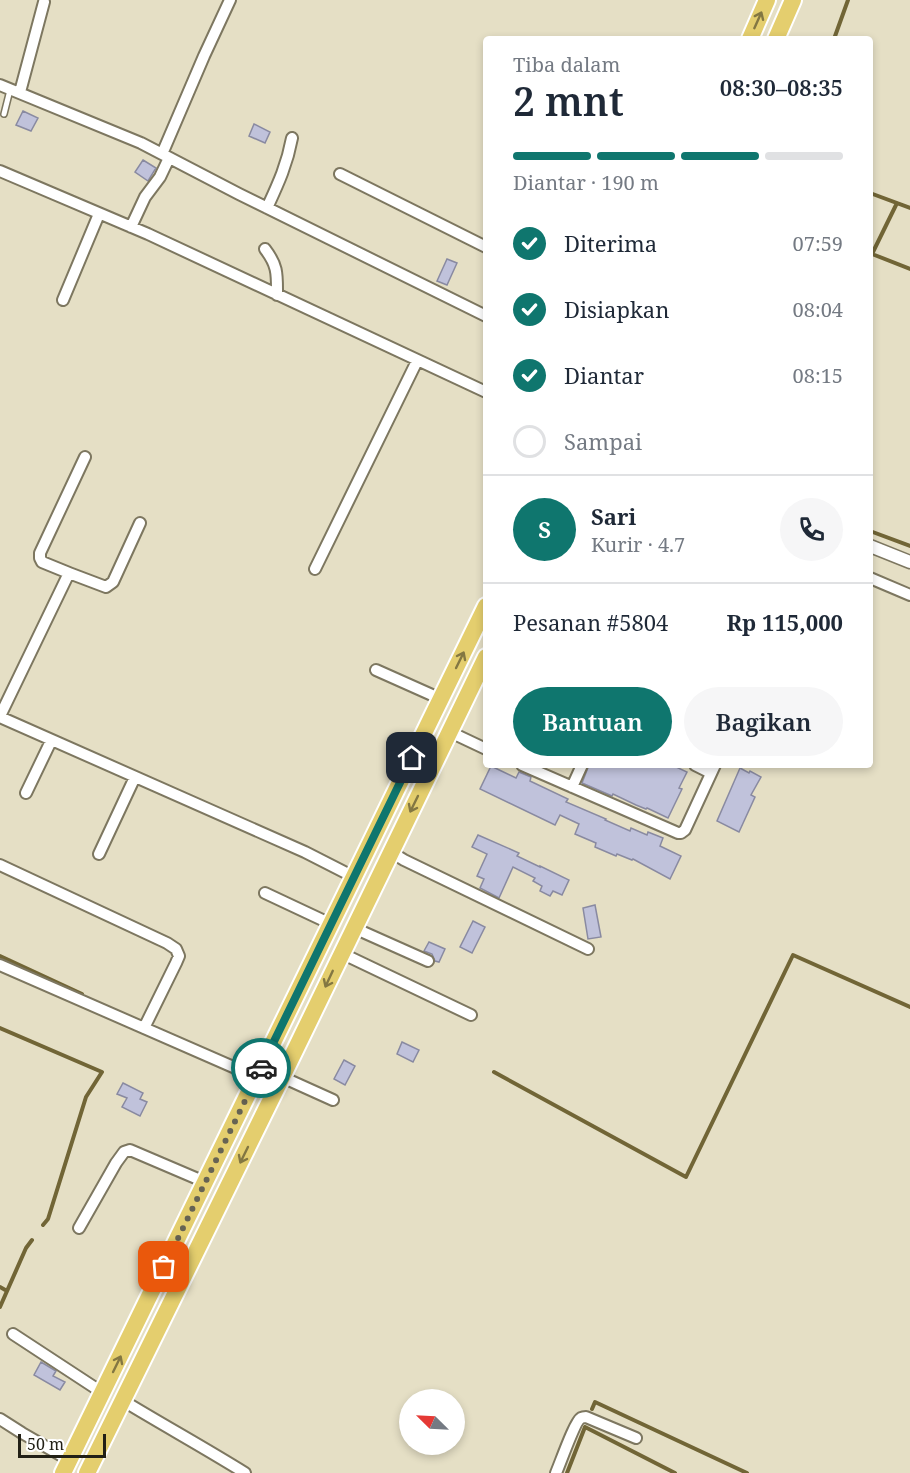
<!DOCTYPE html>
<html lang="id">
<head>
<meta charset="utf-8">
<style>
  body { margin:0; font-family:"Noto Serif",serif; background:#f6f6f7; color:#1f2937; height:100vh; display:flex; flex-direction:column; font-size:22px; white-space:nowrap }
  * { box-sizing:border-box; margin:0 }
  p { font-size:20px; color:#747a83 }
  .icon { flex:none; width:33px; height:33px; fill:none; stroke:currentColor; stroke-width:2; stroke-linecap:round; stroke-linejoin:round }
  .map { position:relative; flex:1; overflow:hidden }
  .side { position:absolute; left:483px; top:36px; width:390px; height:732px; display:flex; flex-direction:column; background:#fff; border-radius:6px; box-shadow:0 3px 9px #0003 }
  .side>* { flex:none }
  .needle { width:39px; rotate:294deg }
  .buttons { position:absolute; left:399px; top:1389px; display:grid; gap:12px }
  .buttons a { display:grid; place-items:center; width:66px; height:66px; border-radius:50%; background:#fff; box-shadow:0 3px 9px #0003; font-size:30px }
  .scale { position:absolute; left:18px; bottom:15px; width:88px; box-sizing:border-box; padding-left:6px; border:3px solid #222016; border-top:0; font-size:16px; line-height:21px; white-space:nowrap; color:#222016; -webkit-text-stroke:4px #fff; paint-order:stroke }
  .pin { position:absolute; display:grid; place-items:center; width:51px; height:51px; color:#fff; margin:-26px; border-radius:12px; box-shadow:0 3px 9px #0006 }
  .courier { position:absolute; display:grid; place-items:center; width:60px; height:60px; margin:-30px; border:4px solid #0f766e; border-radius:50%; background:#fff; color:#222; box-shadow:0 2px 8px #0007 }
  .headline em { font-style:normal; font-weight:600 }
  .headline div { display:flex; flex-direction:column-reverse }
  .headline { display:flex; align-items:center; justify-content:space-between; height:102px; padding:0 30px }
  h1 { font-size:39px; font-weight:600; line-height:45px }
  .bar { display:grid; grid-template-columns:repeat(4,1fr); gap:9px 6px; align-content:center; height:72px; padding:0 30px }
  .bar i { height:8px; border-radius:4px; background:#e0e1e3 }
  .bar .current { background:#0f766e }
  .bar p { grid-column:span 4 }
  .line { display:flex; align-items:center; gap:15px; padding:0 30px; border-top:2px solid #e0e1e3 }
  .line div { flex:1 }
  .round { display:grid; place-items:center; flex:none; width:63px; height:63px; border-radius:32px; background:#f6f6f7 }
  ol { padding:0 30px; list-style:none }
  li { display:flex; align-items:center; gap:18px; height:66px }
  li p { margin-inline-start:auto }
  li .icon { padding:6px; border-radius:50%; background:#0f766e; color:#fff; stroke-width:4 }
  li:last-child { color:#747a83 }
  li i { width:33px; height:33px; border:3px solid #e0e1e3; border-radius:50% }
  .action { display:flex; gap:12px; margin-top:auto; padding:12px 30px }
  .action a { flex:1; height:69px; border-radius:36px; background:#0f766e; color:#fff; font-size:24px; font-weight:600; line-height:69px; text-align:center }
  .action a+a { background:#f6f6f7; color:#1f2937 }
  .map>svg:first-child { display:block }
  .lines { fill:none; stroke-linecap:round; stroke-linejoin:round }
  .stream { stroke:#716536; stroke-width:4 }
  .building { fill:#c0c2db; stroke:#898aa1; stroke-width:1.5 }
  .service-casing { stroke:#7d7760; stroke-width:8 }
  .minor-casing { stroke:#7d7760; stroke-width:14 }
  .tertiary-casing { stroke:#7d7760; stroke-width:15 }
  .trunk-casing { stroke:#fff; stroke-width:20 }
  .service { stroke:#fff; stroke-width:5 }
  .minor { stroke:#fff; stroke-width:10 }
  .tertiary { stroke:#fff; stroke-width:12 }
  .trunk { stroke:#e4ce6e; stroke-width:16 }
  .oneway { stroke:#837742 }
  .done { stroke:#666353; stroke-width:6; stroke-dasharray:0 10.8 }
  .route { stroke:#0f766e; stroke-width:8 }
</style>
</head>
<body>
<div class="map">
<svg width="910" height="1473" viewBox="0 0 910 1473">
  <rect width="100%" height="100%" fill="#e5dfc5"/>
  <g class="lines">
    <!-- stream -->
    <path class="stream" d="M834,39L848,0
      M870,193L910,208
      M897,203L872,254L910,269
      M870,531L910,546
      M0,956L82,994
      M0,1028L102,1072L86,1097L48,1219L43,1225
      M494,1072L686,1177L793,955L910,1007
      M0,1287L7,1291
      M0,1307L26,1248L32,1240
      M592,1409L595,1402L747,1473
      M585,1427L675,1473
      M567,1473L585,1427"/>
  </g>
  <!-- building -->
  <path class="building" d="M23,111L38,118L31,131L16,125Z
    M254,124L270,132L265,143L249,136Z
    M143,160L156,168L148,181L135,172Z
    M447,259L457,263L447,285L437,281Z
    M589,765H672L687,772L679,788L682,789L668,818L647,808L646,809L636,805L613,794L612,796L582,783Z
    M491,766L516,778L519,772L531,777L530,781L568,799L566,802L606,819L605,820L630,831L631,828L647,835L648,832L663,838L660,846L681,856L670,879L633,859L632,860L617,854L616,856L595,847L596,843L575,834L579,824L560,815L555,825L480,789Z
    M740,768L749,773L750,771L761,777L751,795L755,797L739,832L717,821Z
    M478,835L519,853L517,856L540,867V866L569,880L562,895L553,891L550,896L540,891L542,886L533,881L535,878L513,867L499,898L480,888L484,879L477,876L487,854L472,847Z
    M595,905L601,937L588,939L583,908Z
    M473,921L485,927L472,953L460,947Z
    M429,942L445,949L439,962L435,961L432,954L424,951Z
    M402,1042L419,1050L413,1062L397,1054Z
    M344,1060L355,1066L345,1085L334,1079Z
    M123,1083L143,1093L140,1099L147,1102L140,1116L122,1107L127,1098L117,1094Z
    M41,1362L56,1371L53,1376L65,1382L60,1390L34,1375Z"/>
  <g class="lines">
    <!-- service casing -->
    <g class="service-casing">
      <path id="service" d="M4,114L10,90"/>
    </g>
    <!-- minor casing -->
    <g class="minor-casing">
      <path id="minor" d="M0,85L141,143L239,194L486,316
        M20,92L44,2
        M162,154L204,56L230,0
        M0,171L148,234L486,392
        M340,174L486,247
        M267,208C278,184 287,165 292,138
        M131,227L145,197L160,177L169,158
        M265,249C278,266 277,274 277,295
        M63,300L99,214
        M315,569L417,361
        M69,573L42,562L40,558V553L85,457
        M870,578L910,595
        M376,670L441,699
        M0,716L69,573L106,587L113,582L140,523
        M0,717L305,852L354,877
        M450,732L486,749
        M522,765L678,833H681L685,830L715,765
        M695,765L711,773
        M572,787L582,765
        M26,793L51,741
        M391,852L404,860L588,949
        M99,854L135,777
        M0,865L167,943L176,949L179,956L176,963L144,1028
        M265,893L331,924
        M354,928L428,961
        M341,953L471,1015
        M0,965L256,1077
        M282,1077L333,1100
        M79,1228L116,1163L124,1152L130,1150L205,1182
        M13,1334L103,1393
        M122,1400C163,1425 205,1448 245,1473
        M0,1419L22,1433L69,1460
        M556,1473C560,1464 575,1421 581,1418C583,1417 585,1417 586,1417L636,1438"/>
    </g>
    <!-- tertiary casing -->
    <g class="tertiary-casing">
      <path id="tertiary" d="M870,546L910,562"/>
    </g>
    <!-- trunk casing -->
    <g class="trunk-casing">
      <path id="trunk" d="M750,39L767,0
        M776,39L793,0
        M63,1473L486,606
        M87,1473L282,1077L486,657"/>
    </g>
    <!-- service -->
    <use href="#service" class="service"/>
    <!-- minor -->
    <use href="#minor" class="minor"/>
    <!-- tertiary -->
    <use href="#tertiary" class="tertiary"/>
    <!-- trunk -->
    <use href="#trunk" class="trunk"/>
  </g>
  <!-- one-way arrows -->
  <defs><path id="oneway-shaft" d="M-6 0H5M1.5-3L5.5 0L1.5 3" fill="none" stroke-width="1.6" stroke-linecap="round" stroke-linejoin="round" transform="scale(1.5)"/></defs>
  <g class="oneway">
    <use href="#oneway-shaft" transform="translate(758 20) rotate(-66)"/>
    <use href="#oneway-shaft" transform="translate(460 660) rotate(-64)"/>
    <use href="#oneway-shaft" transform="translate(414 804) rotate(116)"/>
    <use href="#oneway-shaft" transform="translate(329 979) rotate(115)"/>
    <use href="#oneway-shaft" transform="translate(244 1155) rotate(116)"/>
    <use href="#oneway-shaft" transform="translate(117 1364) rotate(-64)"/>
  </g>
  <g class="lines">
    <!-- done -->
    <path class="done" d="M164,1267L261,1068"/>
    <!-- route -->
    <path class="route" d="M261,1068L412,758"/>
  </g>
</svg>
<div class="buttons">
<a><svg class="needle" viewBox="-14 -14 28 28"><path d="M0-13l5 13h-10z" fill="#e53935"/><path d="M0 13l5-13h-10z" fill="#747a83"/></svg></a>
</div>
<div class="scale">50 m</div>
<div class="pin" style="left:164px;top:1267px;background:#ea580c"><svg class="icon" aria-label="bag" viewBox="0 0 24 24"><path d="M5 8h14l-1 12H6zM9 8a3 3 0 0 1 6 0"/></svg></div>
<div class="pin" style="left:412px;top:758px;background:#1f2937"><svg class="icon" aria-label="home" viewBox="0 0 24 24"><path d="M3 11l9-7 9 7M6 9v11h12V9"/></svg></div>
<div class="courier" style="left:261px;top:1068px"><svg class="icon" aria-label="car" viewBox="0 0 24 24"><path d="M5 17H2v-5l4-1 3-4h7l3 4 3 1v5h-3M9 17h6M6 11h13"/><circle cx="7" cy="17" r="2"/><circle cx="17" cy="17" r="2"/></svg></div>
<section class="side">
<div class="headline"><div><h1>2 mnt</h1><p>Tiba dalam</p></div><em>08:30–08:35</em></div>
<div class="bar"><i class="current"></i><i class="current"></i><i class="current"></i><i></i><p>Diantar · 190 m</p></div>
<ol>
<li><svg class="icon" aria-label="check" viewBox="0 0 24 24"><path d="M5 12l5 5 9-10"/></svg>Diterima<p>07:59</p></li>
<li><svg class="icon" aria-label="check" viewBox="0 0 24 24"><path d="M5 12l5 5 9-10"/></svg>Disiapkan<p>08:04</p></li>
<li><svg class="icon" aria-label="check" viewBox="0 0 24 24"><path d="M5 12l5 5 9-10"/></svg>Diantar<p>08:15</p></li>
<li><i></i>Sampai</li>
</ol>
<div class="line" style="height:108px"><b class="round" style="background:#0f766e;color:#fff">S</b><div><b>Sari</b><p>Kurir · 4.7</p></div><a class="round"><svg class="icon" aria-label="phone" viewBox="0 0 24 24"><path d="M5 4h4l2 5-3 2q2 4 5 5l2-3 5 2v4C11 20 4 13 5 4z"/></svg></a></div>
<div class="line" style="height:78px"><div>Pesanan #5804</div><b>Rp 115,000</b></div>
<div class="action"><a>Bantuan</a><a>Bagikan</a></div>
</section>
</div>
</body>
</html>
